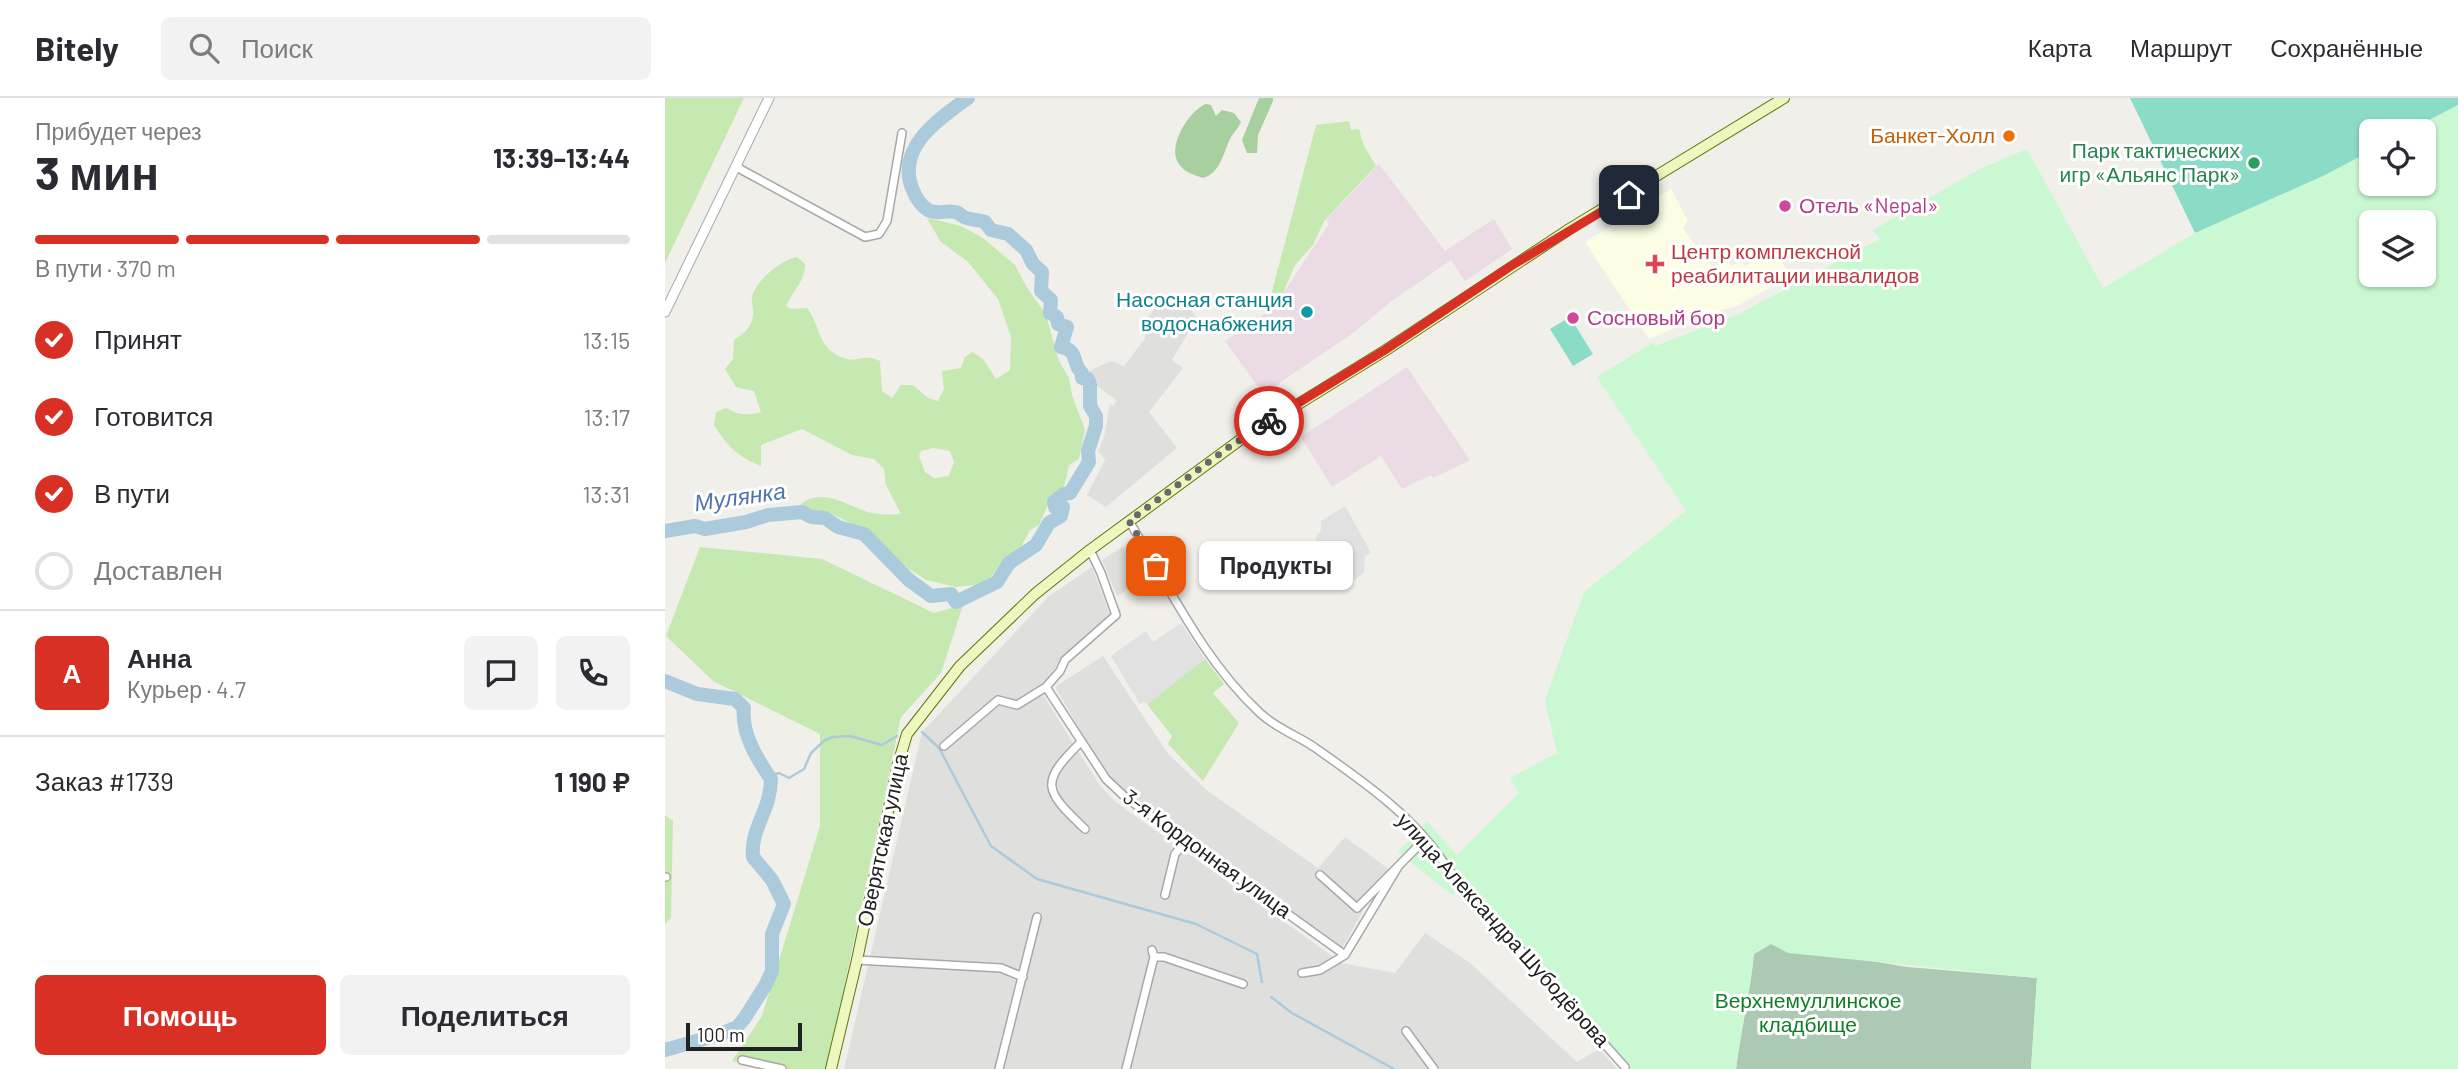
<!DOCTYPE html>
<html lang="ru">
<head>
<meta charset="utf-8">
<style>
  body { margin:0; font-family:Barlow,sans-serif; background:#f2f2f3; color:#2b2b33; height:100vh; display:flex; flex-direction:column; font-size:26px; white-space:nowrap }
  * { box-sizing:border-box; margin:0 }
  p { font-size:23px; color:#7c7c81 }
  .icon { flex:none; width:38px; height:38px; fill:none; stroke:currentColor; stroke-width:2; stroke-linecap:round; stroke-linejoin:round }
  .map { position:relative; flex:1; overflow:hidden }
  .details { display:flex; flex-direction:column; background:#fff; width:665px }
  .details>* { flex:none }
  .controls { position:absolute; left:1694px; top:21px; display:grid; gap:14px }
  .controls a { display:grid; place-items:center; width:77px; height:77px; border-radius:10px; background:#fff; box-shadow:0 2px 5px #0004; font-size:35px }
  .scale { position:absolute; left:21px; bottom:18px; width:116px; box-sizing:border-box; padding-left:7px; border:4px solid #212121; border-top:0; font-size:19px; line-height:24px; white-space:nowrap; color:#212121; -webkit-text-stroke:5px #fff; paint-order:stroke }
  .pin { position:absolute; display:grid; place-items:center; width:60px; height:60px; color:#fff; margin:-30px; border-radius:14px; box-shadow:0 4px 10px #0006 }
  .courier { position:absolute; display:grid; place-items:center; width:70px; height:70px; margin:-35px; border:5px solid #d93025; border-radius:50%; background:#fff; color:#222; box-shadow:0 2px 9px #0007 }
  .bubble { position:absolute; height:49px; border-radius:10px; background:#fff; box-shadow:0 2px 5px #0004; font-size:23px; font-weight:700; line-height:49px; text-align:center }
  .headline em { font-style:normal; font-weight:700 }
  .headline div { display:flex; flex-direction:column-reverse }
  .headline { display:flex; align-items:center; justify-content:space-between; height:119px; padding:0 35px }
  h1 { font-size:46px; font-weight:700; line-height:52px }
  .bar { display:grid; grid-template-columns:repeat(4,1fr); gap:10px 7px; align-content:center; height:84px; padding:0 35px }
  .bar i { height:9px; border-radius:5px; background:#e1e1e2 }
  .bar .on { background:#d93025 }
  .bar p { grid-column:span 4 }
  .line { display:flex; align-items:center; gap:18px; padding:0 35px; border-top:2px solid #e1e1e2 }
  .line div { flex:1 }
  .round { display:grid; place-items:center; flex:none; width:74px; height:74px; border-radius:10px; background:#f2f2f3 }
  ol { padding:0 35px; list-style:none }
  li { display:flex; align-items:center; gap:21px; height:77px }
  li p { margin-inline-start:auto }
  li .icon { padding:7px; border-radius:50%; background:#d93025; color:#fff; stroke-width:4 }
  li:last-child { color:#7c7c81 }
  li i { width:38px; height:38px; border:4px solid #e1e1e2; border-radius:50% }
  .cta { display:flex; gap:14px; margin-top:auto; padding:14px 35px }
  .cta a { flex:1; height:80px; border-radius:10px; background:#d93025; color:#fff; font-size:28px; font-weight:700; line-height:80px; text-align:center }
  .cta a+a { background:#f2f2f3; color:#2b2b33 }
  header { display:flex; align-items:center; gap:42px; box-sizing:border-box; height:98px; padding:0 35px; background:#fff; border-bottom:2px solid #e1e1e2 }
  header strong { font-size:33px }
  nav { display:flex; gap:38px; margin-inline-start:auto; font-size:24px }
  .search { width:490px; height:63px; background:#f2f2f3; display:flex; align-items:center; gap:18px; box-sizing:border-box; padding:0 24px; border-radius:10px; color:#7c7c81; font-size:26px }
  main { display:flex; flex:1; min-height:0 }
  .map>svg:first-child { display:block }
  .residential { fill:#dfdfde }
  .industrial { fill:#eadbe5 }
  .education { fill:#fbfee5 }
  .grass { fill:#c6e8b1; fill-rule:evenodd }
  .forest { fill:#a7cf9f }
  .cemetery { fill:#abc9b3 }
  .park { fill:#c9f8d2; fill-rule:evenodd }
  .pitch { fill:#8bdcc7 }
  .parking { fill:#e1e1e1 }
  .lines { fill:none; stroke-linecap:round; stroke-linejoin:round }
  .stream { stroke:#abcbdd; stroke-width:2.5 }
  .river { stroke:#abcbdd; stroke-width:14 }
  .minor-casing { stroke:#a8a8a8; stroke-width:10 }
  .tertiary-casing { stroke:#a8a8a8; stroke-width:11 }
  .secondary-casing { stroke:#5e770a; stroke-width:12 }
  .minor { stroke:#fff; stroke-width:7 }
  .tertiary { stroke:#fff; stroke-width:9 }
  .secondary { stroke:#eef7c0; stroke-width:10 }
  .done { stroke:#6a6967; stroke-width:7; stroke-dasharray:0 12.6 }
  .route { stroke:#d93025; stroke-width:9 }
  .food-dot { fill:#e8710a; stroke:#fff; stroke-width:2.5 }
  .leisure-dot { fill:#2e9e5b; stroke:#fff; stroke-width:2.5 }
  .hotel-dot { fill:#d1479c; stroke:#fff; stroke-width:2.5 }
  .health-dot { fill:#e0444e; stroke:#fff; stroke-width:2.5 }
  .culture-dot { fill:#0f9aa8; stroke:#fff; stroke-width:2.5 }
  .labels { text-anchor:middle; stroke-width:6; stroke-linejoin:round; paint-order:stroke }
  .food-label { font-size:21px; fill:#c56008; stroke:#fff; text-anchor:end }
  .leisure-label { font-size:21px; fill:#27864d; stroke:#fff; text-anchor:end }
  .hotel-label { font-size:21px; fill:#b23c85; stroke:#fff; text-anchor:start }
  .health-label { font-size:21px; fill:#be3a42; stroke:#fff; text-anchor:start }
  .culture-label { font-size:21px; fill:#0d838f; stroke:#fff; text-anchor:end }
  .street-label { font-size:21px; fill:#212121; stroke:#fff }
  .park-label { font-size:21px; fill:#117e27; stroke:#fff }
  .water-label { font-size:23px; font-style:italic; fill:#5074ae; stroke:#fff }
</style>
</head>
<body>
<header>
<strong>Bitely</strong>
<div class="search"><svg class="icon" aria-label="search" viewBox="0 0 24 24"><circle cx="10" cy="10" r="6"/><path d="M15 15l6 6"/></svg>Поиск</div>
<nav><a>Карта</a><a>Маршрут</a><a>Сохранённые</a></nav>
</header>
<main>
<section class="details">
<div class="headline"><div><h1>3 мин</h1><p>Прибудет через</p></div><em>13:39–13:44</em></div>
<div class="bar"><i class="on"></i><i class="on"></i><i class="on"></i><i></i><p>В пути · 370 m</p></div>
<ol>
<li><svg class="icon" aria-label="check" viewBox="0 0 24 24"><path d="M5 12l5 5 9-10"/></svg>Принят<p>13:15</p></li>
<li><svg class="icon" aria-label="check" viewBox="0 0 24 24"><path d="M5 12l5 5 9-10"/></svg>Готовится<p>13:17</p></li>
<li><svg class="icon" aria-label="check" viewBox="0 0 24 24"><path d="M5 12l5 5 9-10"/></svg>В пути<p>13:31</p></li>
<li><i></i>Доставлен</li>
</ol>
<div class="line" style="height:126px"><b class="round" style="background:#d93025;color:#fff">А</b><div><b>Анна</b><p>Курьер · 4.7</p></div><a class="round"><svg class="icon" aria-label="chat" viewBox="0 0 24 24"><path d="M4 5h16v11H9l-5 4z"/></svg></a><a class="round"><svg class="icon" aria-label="phone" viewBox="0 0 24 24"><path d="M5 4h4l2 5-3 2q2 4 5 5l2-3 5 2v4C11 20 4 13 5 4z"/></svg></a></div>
<div class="line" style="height:91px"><div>Заказ #1739</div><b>1 190 ₽</b></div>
<div class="cta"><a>Помощь</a><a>Поделиться</a></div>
</section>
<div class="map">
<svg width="1793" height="971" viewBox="0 0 1793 971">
  <rect width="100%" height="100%" fill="#f1efe9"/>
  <!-- residential -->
  <path class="residential" d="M503,195L518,201L532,220L507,262L518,270L484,314L512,350L441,409L422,397L440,362L433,353L439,339L445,306L449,308L451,302L432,288L424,273L446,263L459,268L480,240L482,220Z
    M459,448L480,481L452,498L437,462Z
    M427,469L445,517L397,560L379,585L377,595L435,688L452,705L677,865L730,875L760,835L805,865L912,964L934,951L952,971H179L257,634L384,498Z
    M438,558L504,657L544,694L653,770L680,739L725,772L716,781L676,852L458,698L443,680L390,589Z"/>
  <!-- industrial -->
  <path class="industrial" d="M714,66L780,153L829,121L847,151L800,183L786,162L724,205L691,233L598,296L560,243L609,209L664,126L661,122Z
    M742,269L805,362L768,380L766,377L737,391L716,358L667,389L636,339Z"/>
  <!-- education -->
  <path class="education" d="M1006,91L1023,123L1018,130L1035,155H1039L1048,171L1062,162L1066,168L1073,164L1081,168L1108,151L1126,178L1072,208L1046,215L984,241L920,144Z"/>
  <!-- grass -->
  <path class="grass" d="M0,0H79L0,165Z
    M684,23L686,32L694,31L698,46L711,68L659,123L648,147L630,167L618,195L605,201L651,27Z
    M262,120L296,128L318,140L350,167L361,188L381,217L394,263L404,280L407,297L420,332L414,361L404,367L399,389L393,394L382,409L374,427L365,432L353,454L336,465L325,480L310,487L291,489L261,482L244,471L201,433L167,416H146L137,410L136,406C158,389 181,407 203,414C214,417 225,417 236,416L221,387L219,371L209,361L187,357L137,331L96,347V368C72,358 63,349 49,327L51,314L61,310C73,317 82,318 96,314L89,293L71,289L60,271L68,261L69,242C82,233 89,227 88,211C88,207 86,203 87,199C91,182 116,162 132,159L140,166C140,184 128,192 121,208L126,211L142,210C157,229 151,252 182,261C196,264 197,255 215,263L217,293L227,300L236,287H248L263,300L273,303L279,291L277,273L296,270L300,259L308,254L318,261L331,281L345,272L346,239L333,201L303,164L275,143ZM268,350L285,353L289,364L284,378L269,380L260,374L254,358L256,353Z
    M35,449L157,461L269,515L298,507L276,575L236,619L162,971H102L67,963L97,918L155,728V636L48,583L1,538Z
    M540,561L559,586L548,595L574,625L538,683L503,646L507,638L482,606Z
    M0,717L8,723L6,820L0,826Z"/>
  <!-- forest -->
  <path class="forest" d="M594,0H608V3L593,37L592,55H582L577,42Z
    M541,6L546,7L551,18L557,12L569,15L576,24C573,31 567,36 564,43C558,57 554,76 538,80C529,77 519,74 514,66C501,50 524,12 541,6Z"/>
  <!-- cemetery -->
  <path class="cemetery" d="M1106,846L1242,869L1372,880L1366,971H1071C1076,932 1085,895 1089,856Z"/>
  <!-- park -->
  <path class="park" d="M1793,7V971H1366L1372,880L1123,855L1106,846L1089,856C1085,895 1076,932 1071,971H960L923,924L899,911L900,895L830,830L793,790L787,797L733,754L762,723L792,757L854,695L845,680L892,655L880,602L919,494L1021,413L932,279L987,245L990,248L1074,216L1215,141L1208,132L1315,71L1362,51L1438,190L1530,135L1658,78L1706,53V86H1759V33H1743ZM1706,124H1759V177H1706Z"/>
  <!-- pitch -->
  <path class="pitch" d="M1465,0H1793V7L1743,33H1706V53L1658,78L1530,135Z
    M905,219L928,256L908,268L885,231Z"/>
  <!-- parking -->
  <path class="parking" d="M680,408L706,455L700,458L699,475L684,486L650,440L656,432V423Z
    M516,525L540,561L482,606L479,604L475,606L446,558L481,533L488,544Z"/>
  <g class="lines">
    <!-- stream -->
    <path class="stream" d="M257,634L274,650L326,748L372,781L531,826L592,856L597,884
      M104,678L114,675L124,680L139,671L146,655L160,642L168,639L185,638L217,647L232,638
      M606,899L627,915L729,971"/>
    <!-- river -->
    <path class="river" d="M0,433L30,428L40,431L81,424L103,417L137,414L146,419L160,420L173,429L199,436L244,482L266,498L286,496L291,504L332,484L344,465L371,447L384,425L396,418L398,409H390L389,404L399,396L405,395L424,364L423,353L431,328V318L425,308V286L423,281L417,280V275C407,267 414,252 396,249L402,229L393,226L392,219L385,215L386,202L376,193L377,174L368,166L361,152L343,136L326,132L320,124C314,122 305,122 299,119C293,116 296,115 290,114C280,112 273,117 263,112C255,107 250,98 247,90C231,49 275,20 303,0
      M0,583L32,596L70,601L79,610C76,635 92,661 106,681C106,713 85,730 88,759L107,782L119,806L107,836V873L100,888L79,921L72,929L56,936L0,952"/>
    <!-- minor casing -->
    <g class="minor-casing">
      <path id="minor" d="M72,67L75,71L200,139L214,136L222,123L237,35
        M464,423C504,489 538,562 595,615C611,630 631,637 649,649C696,682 752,720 782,770L960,969
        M381,589L441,681L460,699L680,857
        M416,644C374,685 379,692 420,731
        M279,648L333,602L352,607L381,589L395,573L400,562L451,517L436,475L425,452
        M655,777L692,810L760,741
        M0,779H1
        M500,797L510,756L521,742
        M489,859H499L578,886
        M192,862L336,870L358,879
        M637,875L655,872L680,857L733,769
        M741,933L769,971
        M77,962L117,971
        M334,971L372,819
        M461,971L489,859L487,852"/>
    </g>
    <!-- tertiary casing -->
    <g class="tertiary-casing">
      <path id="tertiary" d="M0,214L104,0"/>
    </g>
    <!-- secondary casing -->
    <g class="secondary-casing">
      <path id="secondary" d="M166,971L192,862L233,666L242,636L295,568L370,496L425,452L575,342L721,252L906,130L1119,0"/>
    </g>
    <!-- minor -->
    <use href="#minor" class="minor"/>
    <!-- tertiary -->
    <use href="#tertiary" class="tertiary"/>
    <!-- secondary -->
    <use href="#secondary" class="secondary"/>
  </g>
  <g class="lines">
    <!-- done -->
    <path class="done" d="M491,468L464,423L564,349L604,323"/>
    <!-- route -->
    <path class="route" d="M604,323L720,252L846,168L964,97"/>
  </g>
  <!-- markers -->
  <circle class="food-dot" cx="1344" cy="38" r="7"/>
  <circle class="leisure-dot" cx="1589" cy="65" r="7"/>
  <g class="hotel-dot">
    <circle cx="1120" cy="108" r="7"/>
    <circle cx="908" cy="220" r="7"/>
  </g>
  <path class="health-dot" d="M986.5 155.5h7v7h7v7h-7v7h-7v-7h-7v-7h7z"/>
  <circle class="culture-dot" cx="642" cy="214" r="7"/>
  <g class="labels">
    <!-- food labels -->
    <g class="food-label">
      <text x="1330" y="45">Банкет-Холл</text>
    </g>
    <!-- leisure labels -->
    <g class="leisure-label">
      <text x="1575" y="60">Парк тактических<tspan x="1575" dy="24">игр «Альянс Парк»</tspan></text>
    </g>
    <!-- hotel labels -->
    <g class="hotel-label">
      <text x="1134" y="115">Отель «Nepal»</text>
      <text x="922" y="227">Сосновый бор</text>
    </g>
    <!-- health labels -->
    <g class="health-label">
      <text x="1006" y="161">Центр комплексной<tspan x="1006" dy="24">реабилитации инвалидов</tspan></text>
    </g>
    <!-- culture labels -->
    <g class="culture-label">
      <text x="628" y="209">Насосная станция<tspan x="628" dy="24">водоснабжения</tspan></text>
    </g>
    <!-- street labels -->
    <g class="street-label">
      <text transform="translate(218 742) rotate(-78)" y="7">Оверятская улица</text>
      <text transform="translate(542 756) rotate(36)" y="7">3-я Кордонная улица</text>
      <text transform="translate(838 832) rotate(48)" y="7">улица Александра Шубодёрова</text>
    </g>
    <!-- park labels -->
    <g class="park-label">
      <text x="1143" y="910">Верхнемуллинское<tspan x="1143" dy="24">кладбище</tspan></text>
    </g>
    <!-- water labels -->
    <g class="water-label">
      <text transform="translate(75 399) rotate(-8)" y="8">Мулянка</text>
    </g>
  </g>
</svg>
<div class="controls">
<a><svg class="icon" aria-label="locate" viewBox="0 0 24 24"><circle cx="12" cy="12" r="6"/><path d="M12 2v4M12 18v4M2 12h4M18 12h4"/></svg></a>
<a><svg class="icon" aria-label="layers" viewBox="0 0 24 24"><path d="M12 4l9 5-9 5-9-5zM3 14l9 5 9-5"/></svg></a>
</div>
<div class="scale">100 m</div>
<div class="pin" style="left:491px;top:468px;background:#ea580c"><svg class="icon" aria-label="bag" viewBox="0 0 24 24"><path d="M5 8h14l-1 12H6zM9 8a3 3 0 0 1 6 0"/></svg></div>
<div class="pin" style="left:964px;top:97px;background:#1f2937"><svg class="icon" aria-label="home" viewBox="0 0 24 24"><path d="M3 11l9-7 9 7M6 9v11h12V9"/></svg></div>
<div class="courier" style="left:604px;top:323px"><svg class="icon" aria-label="bike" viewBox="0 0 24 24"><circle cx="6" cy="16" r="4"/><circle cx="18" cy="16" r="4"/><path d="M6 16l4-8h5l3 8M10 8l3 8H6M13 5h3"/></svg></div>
<div class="bubble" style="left:534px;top:443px;width:154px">Пpoдукты</div>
</div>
</main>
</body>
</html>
